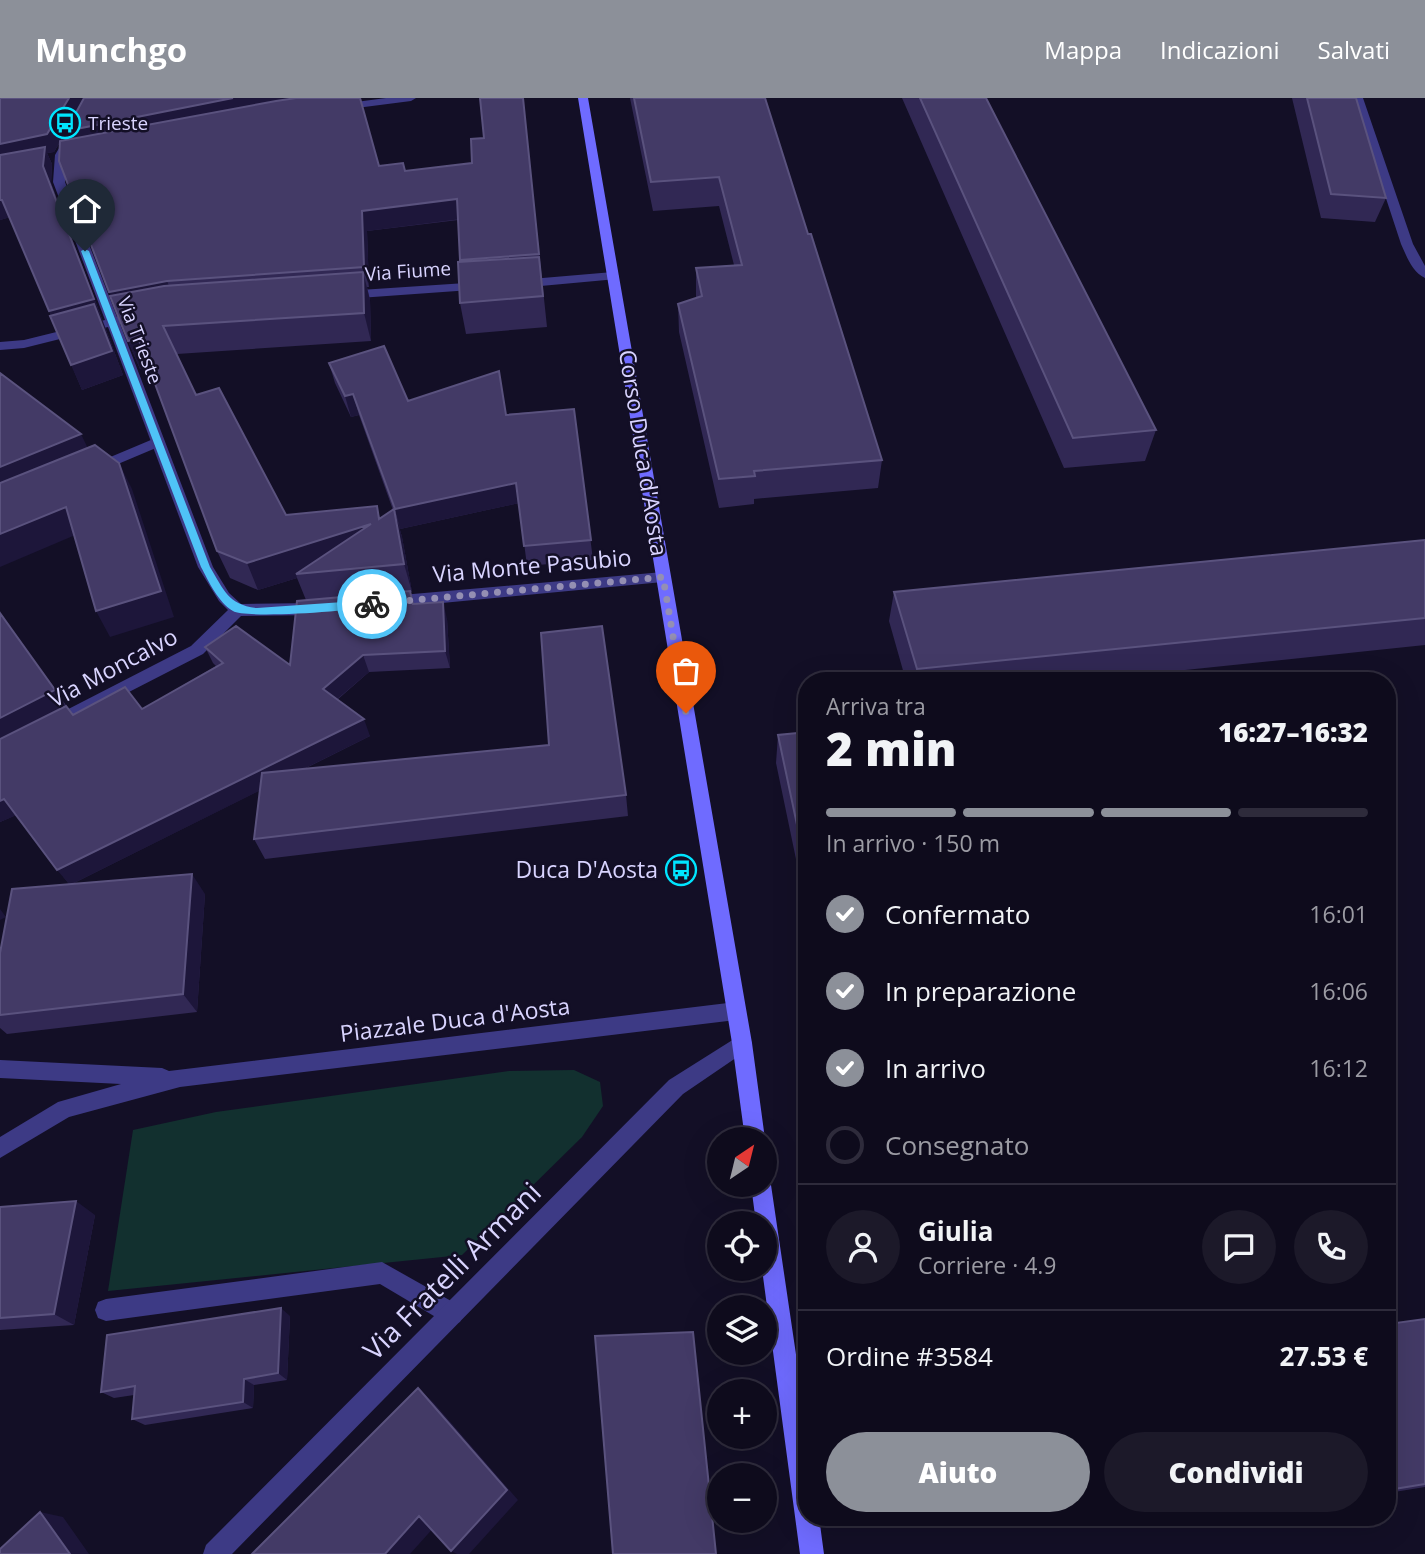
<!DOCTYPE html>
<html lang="it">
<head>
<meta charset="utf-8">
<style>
  body { margin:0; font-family:"Open Sans",sans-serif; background:#1c1929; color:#f1f3f6; height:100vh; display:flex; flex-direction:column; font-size:26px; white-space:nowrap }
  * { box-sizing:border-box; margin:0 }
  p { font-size:23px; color:#9b9ba3 }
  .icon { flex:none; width:38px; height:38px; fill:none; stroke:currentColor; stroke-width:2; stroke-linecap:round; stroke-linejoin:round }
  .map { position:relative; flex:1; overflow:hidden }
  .panel { position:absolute; left:798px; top:574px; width:598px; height:854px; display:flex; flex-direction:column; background:#0e0b1c; border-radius:28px; box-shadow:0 7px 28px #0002,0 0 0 2px #2e2b3b }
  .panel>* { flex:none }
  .needle { width:46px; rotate:35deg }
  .controls { position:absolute; left:707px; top:1029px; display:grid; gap:14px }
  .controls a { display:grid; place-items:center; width:70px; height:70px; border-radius:50%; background:#0e0b1c; box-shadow:0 7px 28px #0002,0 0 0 2px #2e2b3b; font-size:35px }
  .pin { position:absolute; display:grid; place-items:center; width:60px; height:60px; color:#fff; margin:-72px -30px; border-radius:50% 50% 50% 0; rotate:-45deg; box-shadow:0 0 7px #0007 }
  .pin .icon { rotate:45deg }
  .courier { position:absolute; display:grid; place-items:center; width:70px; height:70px; margin:-35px; border:5px solid #4fc3f7; border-radius:50%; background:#fff; color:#222; box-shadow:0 2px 9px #0007 }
  .overview em { font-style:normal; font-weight:800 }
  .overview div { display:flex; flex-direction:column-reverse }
  .overview { display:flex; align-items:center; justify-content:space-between; height:119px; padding:0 28px }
  h1 { font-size:46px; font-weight:800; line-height:52px }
  .bar { display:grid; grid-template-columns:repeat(4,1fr); gap:10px 7px; align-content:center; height:84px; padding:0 28px }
  .bar i { height:9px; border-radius:5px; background:#2e2b3b }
  .bar .current { background:#8c9099 }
  .bar p { grid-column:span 4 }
  .line { display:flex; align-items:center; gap:18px; padding:0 28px; border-top:2px solid #2e2b3b }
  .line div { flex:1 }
  .round { display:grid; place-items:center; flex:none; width:74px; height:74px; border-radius:37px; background:#1c1929 }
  ol { padding:0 28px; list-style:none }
  li { display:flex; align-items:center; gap:21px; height:77px }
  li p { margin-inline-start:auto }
  li .icon { padding:7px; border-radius:50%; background:#8c9099; color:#fff; stroke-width:4 }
  li:last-child { color:#9b9ba3 }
  li i { width:38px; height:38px; border:4px solid #2e2b3b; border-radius:50% }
  .action { display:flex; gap:14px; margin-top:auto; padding:14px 28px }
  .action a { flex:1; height:80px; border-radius:42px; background:#8c9099; color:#fff; font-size:28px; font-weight:800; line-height:80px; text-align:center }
  .action a+a { background:#1c1929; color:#f1f3f6 }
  header { display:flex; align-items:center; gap:42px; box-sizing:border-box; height:98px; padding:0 35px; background:#8c9099; color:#fff }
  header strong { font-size:33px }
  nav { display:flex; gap:38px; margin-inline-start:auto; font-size:24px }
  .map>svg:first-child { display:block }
  .green { fill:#12302f }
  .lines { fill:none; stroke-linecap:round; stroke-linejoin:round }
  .lane { fill:#3d3a85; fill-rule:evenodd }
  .street { fill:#3d3a85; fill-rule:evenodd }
  .secondary { fill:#6f6bff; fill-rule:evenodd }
  .wall { fill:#312854; fill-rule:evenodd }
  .shaded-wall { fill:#1d163a }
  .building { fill:#433a66; stroke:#5a527e; stroke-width:2 }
  .route { fill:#4fc3f7 }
  .done { stroke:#948fb3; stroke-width:7; stroke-dasharray:0 12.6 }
  .labels { text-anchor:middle; stroke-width:5; stroke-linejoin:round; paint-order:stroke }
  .far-poi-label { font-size:19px; fill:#d9d4ff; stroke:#130f26; text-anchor:start }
  .far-street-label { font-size:19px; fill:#d9d4ff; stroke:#130f26 }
  .street-label { font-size:23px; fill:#d9d4ff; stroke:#130f26 }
  .poi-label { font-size:23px; fill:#d9d4ff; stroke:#130f26; text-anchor:end }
  .near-street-label { font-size:28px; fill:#d9d4ff; stroke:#130f26 }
</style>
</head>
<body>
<header>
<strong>Munchgo</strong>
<nav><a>Mappa</a><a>Indicazioni</a><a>Salvati</a></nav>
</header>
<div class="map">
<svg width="1425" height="1456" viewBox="0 0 1425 1456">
  <rect width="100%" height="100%" fill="#130f26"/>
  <!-- green -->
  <path class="green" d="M574,972L600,984L603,1008L582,1039L462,1157L108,1193L133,1032L216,1014L509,973Z"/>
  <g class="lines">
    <!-- lane -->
    <path class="lane" d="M158,339L165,344L163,347L99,374H89L87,371L89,368Z
      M382,1164L460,1208L463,1216L460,1224L452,1227L444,1224L380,1186L106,1223L98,1220L95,1212L98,1204L106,1201Z"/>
    <!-- street -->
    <path class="street" d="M386,0H416L411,3L341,12L336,9L341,6Z
      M1353,0H1363L1413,146L1425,168V180C1412,174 1407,159 1401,146Z
      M62,45L72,47L67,57L65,84L117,219L143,212L149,216L120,226L213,469L229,495L241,506L317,505L325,511L317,517L241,518L203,556L53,633L47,632L45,627L47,622L191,548L228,512L219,503L198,469L108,229L24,250L0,252V244L24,242L105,222L53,84L55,57Z
      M613,174L619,178L617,181L519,190L513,186L519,182Z
      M481,184L487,188L485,191L345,201L339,197L345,193Z
      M663,474L671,479L663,484L390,510L382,504L390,498Z
      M736,904L743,907L746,913L743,919L736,922L180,989L69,1019L0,1060V1039L58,1004L121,986L0,980V962L162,970L169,973Z
      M742,936L749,939L752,945L749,951L683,996L232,1456H203L206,1447L669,982Z"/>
    <!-- secondary -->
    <path class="secondary" d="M578,0H588L752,945L765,1041V1042L745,1041L732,945Z
      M765,1078L771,1087L807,1331V1419H819L824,1456H800L762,1171H765V1125H756L751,1087H765Z"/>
  </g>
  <!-- wall -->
  <path class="wall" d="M0,0L405,73L472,65L484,40L523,0L547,229L466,236L460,205V164L458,122L367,133L369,189H367L370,202L371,243L177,256L196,297L286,417L377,408L380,421L393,412L359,317L351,319L335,285L329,265L408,303L506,316L574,311L593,462L527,468L519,405L400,431L397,422L402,439L412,494H410L414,506L447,521L450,570L369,574L337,602L370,638L304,671L626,697L628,718L265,761L254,741L260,692L72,786L205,796L197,914L7,936L0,930V917L69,786L16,717L0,724V515L73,617L142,611L216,568L213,565L205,549L290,567L306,502L297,480L258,492L230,480L217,453L148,268L140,271L128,243L59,63L60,44L54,54L47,55L52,66L51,85L123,277L82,292L10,119L0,122ZM66,34L69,41L61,43Z
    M630,0H765L808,136L882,362L878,390L754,401V406L719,410L679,234L678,206L696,200V170L734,167L719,108L653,113Z
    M902,0H986L1156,332L1145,363L1064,370Z
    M1292,0H1356L1386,100L1375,124L1321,120Z
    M1425,442V547L1079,583H906L889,523L894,494Z
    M807,634V814L776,665L778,637Z
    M0,1109L95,1117L74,1227L0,1232Z
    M290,1218L287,1282L254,1287L253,1310L145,1327L132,1321L134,1297L114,1300L101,1294Z
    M1425,1221V1389L1388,1395V1226Z
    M1182,1419H1236L1185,1427Z"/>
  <!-- shaded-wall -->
  <path class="shaded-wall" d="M69,0H359L73,50L66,34L54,54L47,55L52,66L51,85L123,277L82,292L71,267L57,230L49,213L0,65V46Z
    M457,101L461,121L367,133L369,189L364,169L362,113Z
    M0,102H2L11,119L0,122Z
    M363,174L370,202L371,243L364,215Z
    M167,183L175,203L118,214L109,194Z
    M138,240L150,268L140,271L128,243Z
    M353,296L359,317L351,319L345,298Z
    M81,336L94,363L0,402V369Z
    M119,365L132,391L174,519L110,539L96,513Z
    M516,385L519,405L400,431L395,411Z
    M66,409L80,435L0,469V436Z
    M394,411L402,439L412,494L404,466Z
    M371,426L296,476L297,480L258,492L247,465Z
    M443,504L447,521L450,570L445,553Z
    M363,557L369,574L329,608L323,591Z
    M55,592L66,609L0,643V620Z
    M364,621L370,638L70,787L57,772Z
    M4,701L17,717L0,724V703Z
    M192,776L205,796L197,914L183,896Z
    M0,811L6,819L0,822Z
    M76,1103L95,1117L74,1227L54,1216Z
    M281,1210L290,1218L287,1282L278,1275Z
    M244,1281L254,1287L253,1310L243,1304Z
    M418,1290L434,1305L518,1402L469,1456H457L451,1453Z
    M40,1414L63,1419L89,1456H70Z
    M419,1418L436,1427L410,1456H385Z"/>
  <!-- building -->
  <path class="building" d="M0,0H69L47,36L0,46Z
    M84,0H233L66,33Z
    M296,0H360L379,68L403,65L405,73L472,65L471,41L484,40L480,0H523L539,156L460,162L457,101L362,113L364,169L167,183L109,194L59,63L60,43L276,3Z
    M634,0H765L808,136H811L882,362L754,373L755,378L719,381L678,206L702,198L696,170L742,167L719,79L651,84Z
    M920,0H986L1156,332L1073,340Z
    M1307,0H1356L1386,100L1331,96Z
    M45,49L43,68L94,201L49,213L2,102H0V57Z
    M539,159L543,198L460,205L458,164Z
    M363,174L364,215L163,228L196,297L219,290L286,417L377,408L379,421L394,411L404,466L296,476L371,426L247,465L217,453L138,240L128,243L110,198L164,188Z
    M94,206L112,253L71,267L50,218Z
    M384,248L408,303L499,273L506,317L574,311L591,442L524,448L516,385L395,411L353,296L345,298L329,265Z
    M0,275L81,336L0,369Z
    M95,347L119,365L161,493L96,513L66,409L0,436V385Z
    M1425,442V520L917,571L894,494Z
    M410,493L413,506L443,504L445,553L363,557L323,591L364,621L57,772L4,701L0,703V641L66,608L73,617L125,589L142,611L223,565L205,549L236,528L290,567L297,503Z
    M0,515L55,592L0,620Z
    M602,528L626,697L254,741L262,675L549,647L541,535Z
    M807,634V774L778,637Z
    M192,776L183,896L0,917V855L12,791Z
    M76,1103L54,1216L0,1220V1109Z
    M281,1210L278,1275L244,1281L243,1304L132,1321L135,1288L101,1294L107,1237Z
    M1425,1221V1386L1388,1392V1226Z
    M693,1234L716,1456H613L595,1238Z
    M418,1290L507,1392L451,1453L419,1418L385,1456H252Z
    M40,1414L70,1456H0V1451Z"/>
  <!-- route -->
  <path class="route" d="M85,151L89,153L210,469C224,492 228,507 257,510L372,502L375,503V508C356,513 245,521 233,513C218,504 209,484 201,469L81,153Z"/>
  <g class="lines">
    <!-- done -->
    <path class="done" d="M372,506L663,479L686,615"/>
  </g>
  <!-- icons -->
  <defs>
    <g id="bus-ring" transform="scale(1.575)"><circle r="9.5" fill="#130f26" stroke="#00e5ff" stroke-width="1.5"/><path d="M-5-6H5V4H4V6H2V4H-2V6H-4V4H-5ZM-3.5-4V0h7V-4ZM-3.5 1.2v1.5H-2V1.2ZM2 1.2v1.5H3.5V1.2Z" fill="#00e5ff"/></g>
  </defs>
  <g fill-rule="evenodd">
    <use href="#bus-ring" x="65" y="25"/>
    <use href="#bus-ring" x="681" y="772"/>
  </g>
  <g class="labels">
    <!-- far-poi labels -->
    <g class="far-poi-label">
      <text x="88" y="32">Trieste</text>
    </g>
    <!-- far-street labels -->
    <g class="far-street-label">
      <text transform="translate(408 173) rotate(-4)" y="7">Via Fiume</text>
      <text transform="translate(140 242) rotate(69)" y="7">Via Trieste</text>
    </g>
    <!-- street labels -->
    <g class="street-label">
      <text transform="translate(643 355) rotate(81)" y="8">Corso Duca d'Aosta</text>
      <text transform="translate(532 468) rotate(-5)" y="8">Via Monte Pasubio</text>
      <text transform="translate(113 570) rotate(-28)" y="8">Via Moncalvo</text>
      <text transform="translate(455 922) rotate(-7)" y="8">Piazzale Duca d'Aosta</text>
    </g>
    <!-- poi labels -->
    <g class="poi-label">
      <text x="658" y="780">Duca D'Aosta</text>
    </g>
    <!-- near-street labels -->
    <g class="near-street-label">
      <text transform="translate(452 1173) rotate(-45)" y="10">Via Fratelli Armani</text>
    </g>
  </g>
</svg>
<div class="controls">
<a><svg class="needle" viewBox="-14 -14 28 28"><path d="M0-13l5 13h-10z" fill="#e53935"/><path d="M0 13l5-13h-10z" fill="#9b9ba3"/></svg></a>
<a><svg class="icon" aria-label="locate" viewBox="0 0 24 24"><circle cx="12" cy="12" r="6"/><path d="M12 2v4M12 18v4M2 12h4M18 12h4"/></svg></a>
<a><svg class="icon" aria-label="layers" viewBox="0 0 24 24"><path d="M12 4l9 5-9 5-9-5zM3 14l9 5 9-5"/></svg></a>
<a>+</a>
<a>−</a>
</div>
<div class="pin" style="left:686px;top:615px;background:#ea580c"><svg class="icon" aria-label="bag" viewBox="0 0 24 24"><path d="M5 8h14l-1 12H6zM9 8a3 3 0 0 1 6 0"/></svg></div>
<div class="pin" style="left:85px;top:153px;background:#1f2937"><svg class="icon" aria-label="home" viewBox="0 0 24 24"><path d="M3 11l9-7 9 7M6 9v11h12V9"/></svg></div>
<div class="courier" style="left:372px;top:506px"><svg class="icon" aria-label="bike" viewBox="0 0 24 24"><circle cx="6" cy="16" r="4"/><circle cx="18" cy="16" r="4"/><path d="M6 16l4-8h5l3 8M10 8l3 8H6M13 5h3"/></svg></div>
<section class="panel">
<div class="overview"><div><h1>2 min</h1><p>Arriva tra</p></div><em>16:27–16:32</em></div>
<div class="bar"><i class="current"></i><i class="current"></i><i class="current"></i><i></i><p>In arrivo · 150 m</p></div>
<ol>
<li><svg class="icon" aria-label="check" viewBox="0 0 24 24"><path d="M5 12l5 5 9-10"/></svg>Confermato<p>16:01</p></li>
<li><svg class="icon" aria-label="check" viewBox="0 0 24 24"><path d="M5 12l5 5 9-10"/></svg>In preparazione<p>16:06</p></li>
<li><svg class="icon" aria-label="check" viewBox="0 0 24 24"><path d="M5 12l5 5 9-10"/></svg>In arrivo<p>16:12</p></li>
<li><i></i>Consegnato</li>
</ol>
<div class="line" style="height:126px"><a class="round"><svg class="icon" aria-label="person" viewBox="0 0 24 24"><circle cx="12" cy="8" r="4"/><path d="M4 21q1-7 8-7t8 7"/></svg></a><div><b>Giulia</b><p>Corriere · 4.9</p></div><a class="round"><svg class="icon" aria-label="chat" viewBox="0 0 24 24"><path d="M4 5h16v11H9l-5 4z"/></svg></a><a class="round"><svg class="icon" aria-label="phone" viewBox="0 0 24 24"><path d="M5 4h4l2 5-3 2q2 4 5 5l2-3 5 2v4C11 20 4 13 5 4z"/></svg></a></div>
<div class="line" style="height:91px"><div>Ordine #3584</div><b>27.53 €</b></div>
<div class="action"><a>Aiuto</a><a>Condividi</a></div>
</section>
</div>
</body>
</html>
